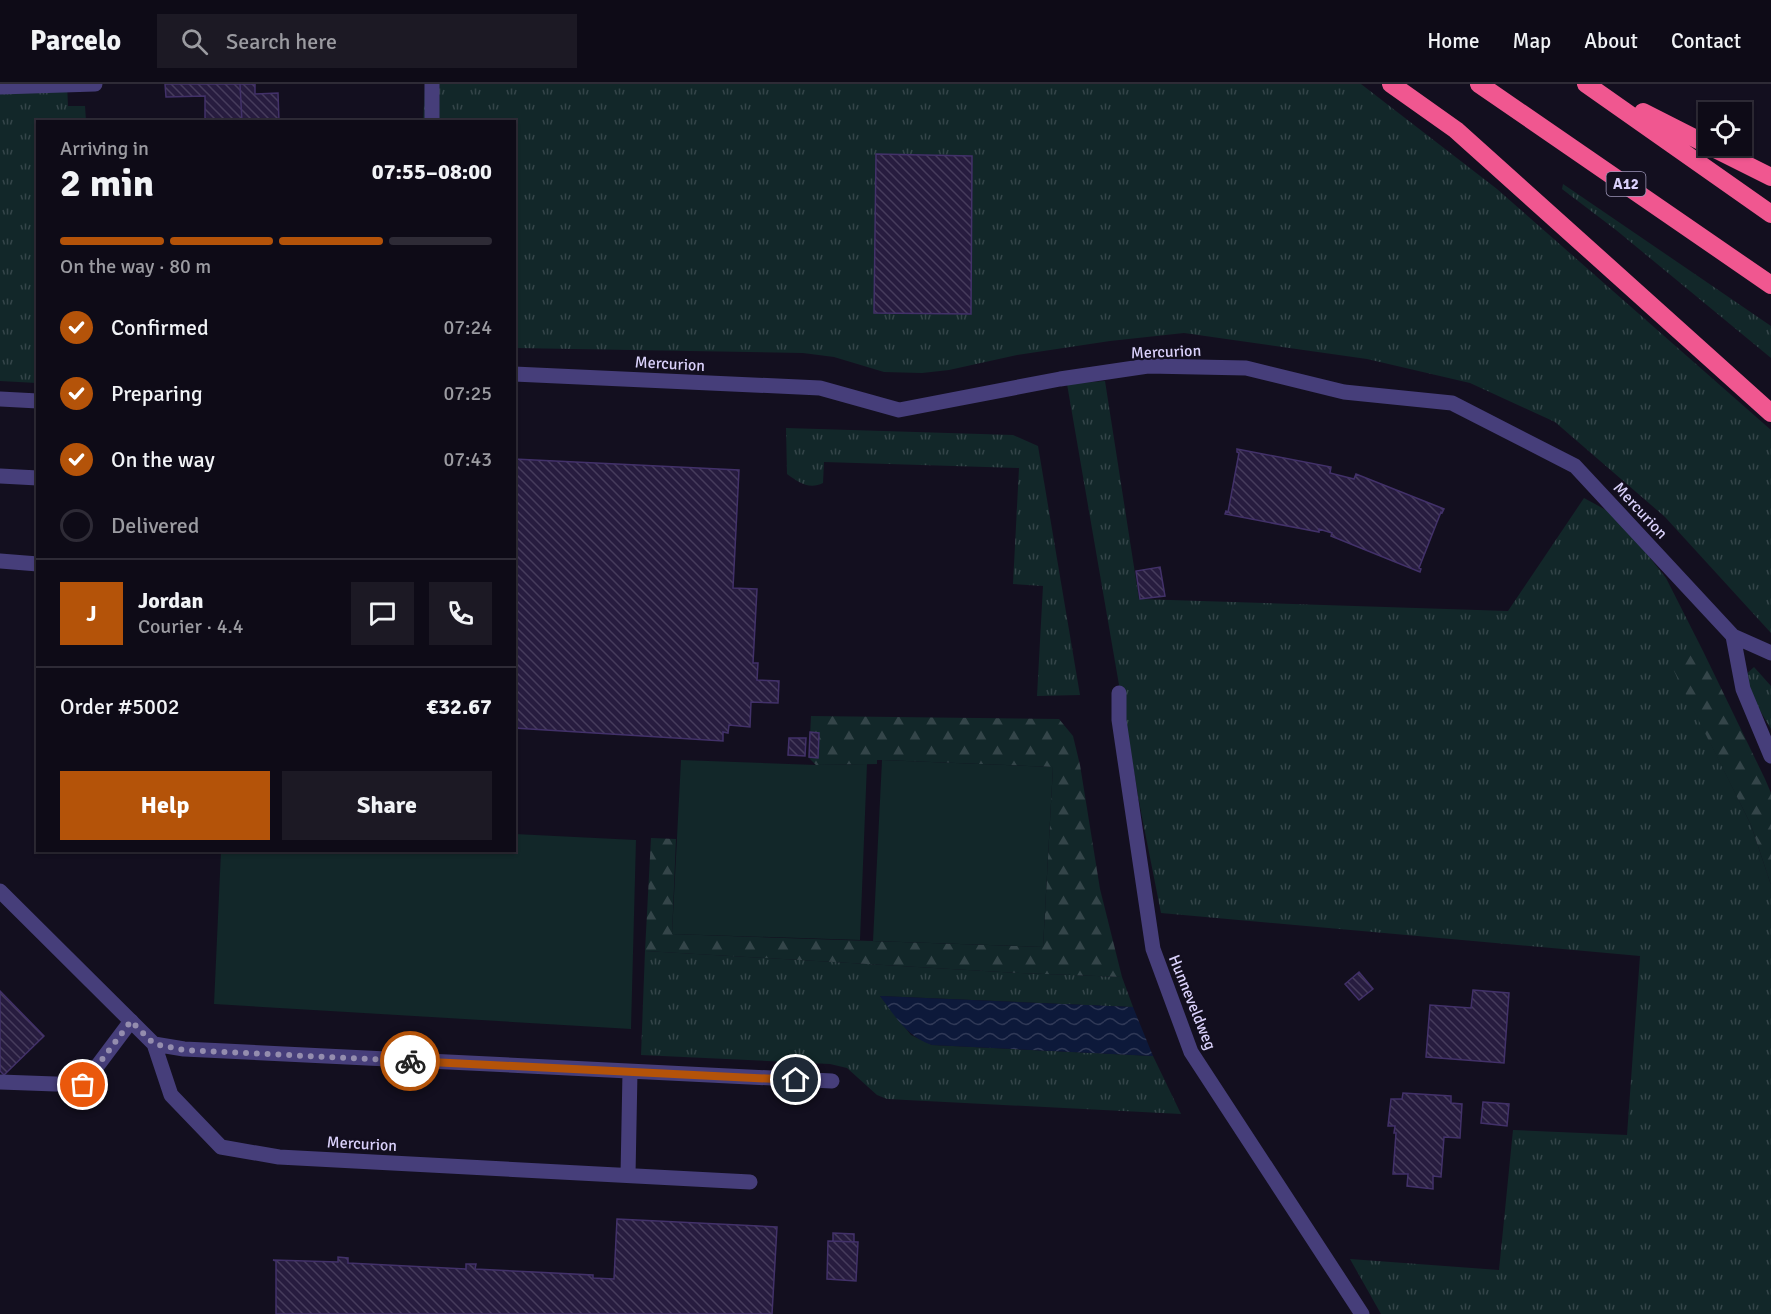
<!DOCTYPE html>
<html lang="en">
<head>
<meta charset="utf-8">
<style>
  body { margin:0; font-family:Signika,sans-serif; background:#1c1924; color:#f1f3f6; height:100vh; display:flex; flex-direction:column; font-size:22px; white-space:nowrap }
  * { box-sizing:border-box; margin:0 }
  p { font-size:20px; color:#9b9ba1 }
  .icon { flex:none; width:33px; height:33px; fill:none; stroke:currentColor; stroke-width:2; stroke-linecap:round; stroke-linejoin:round }
  .map { position:relative; flex:1; overflow:hidden }
  .details { position:absolute; left:36px; top:36px; width:480px; height:732px; display:flex; flex-direction:column; background:#0e0b17; border-radius:0px; box-shadow:0 2px 4px #0004,0 0 0 2px #2e2b36 }
  .details>* { flex:none }
  .tools { position:absolute; left:1698px; top:18px; display:grid; gap:12px }
  .tools a { display:grid; place-items:center; width:54px; height:54px; border-radius:0px; background:#0e0b17; box-shadow:0 2px 4px #0004,0 0 0 2px #2e2b36; font-size:30px }
  .pin { position:absolute; display:grid; place-items:center; width:51px; height:51px; color:#fff; margin:-26px; border:3px solid #fff; border-radius:50%; box-shadow:0 2px 6px #0007 }
  .courier { position:absolute; display:grid; place-items:center; width:60px; height:60px; margin:-30px; border:4px solid #b45309; border-radius:50%; background:#fff; color:#222; box-shadow:0 2px 8px #0007 }
  .overview em { font-style:normal; font-weight:700 }
  .overview div { display:flex; flex-direction:column-reverse }
  .overview { display:flex; align-items:center; justify-content:space-between; height:102px; padding:0 24px }
  h1 { font-size:39px; font-weight:700; line-height:45px }
  .bar { display:grid; grid-template-columns:repeat(4,1fr); gap:9px 6px; align-content:center; height:72px; padding:0 24px }
  .bar i { height:8px; border-radius:4px; background:#2e2b36 }
  .bar .selected { background:#b45309 }
  .bar p { grid-column:span 4 }
  .line { display:flex; align-items:center; gap:15px; padding:0 24px; border-top:2px solid #2e2b36 }
  .line div { flex:1 }
  .round { display:grid; place-items:center; flex:none; width:63px; height:63px; border-radius:0px; background:#1c1924 }
  ol { padding:0 24px; list-style:none }
  li { display:flex; align-items:center; gap:18px; height:66px }
  li p { margin-inline-start:auto }
  li .icon { padding:6px; border-radius:50%; background:#b45309; color:#fff; stroke-width:4 }
  li:last-child { color:#9b9ba1 }
  li i { width:33px; height:33px; border:3px solid #2e2b36; border-radius:50% }
  .cta { display:flex; gap:12px; margin-top:auto; padding:12px 24px }
  .cta a { flex:1; height:69px; border-radius:0px; background:#b45309; color:#fff; font-size:24px; font-weight:700; line-height:69px; text-align:center }
  .cta a+a { background:#1c1924; color:#f1f3f6 }
  header { display:flex; align-items:center; gap:36px; box-sizing:border-box; height:84px; padding:0 30px; background:#0e0b17; border-bottom:2px solid #2e2b36 }
  header strong { font-size:28px }
  nav { display:flex; gap:33px; margin-inline-start:auto; font-size:21px }
  .search { width:420px; height:54px; background:#1c1924; display:flex; align-items:center; gap:15px; box-sizing:border-box; padding:0 21px; border-radius:0px; color:#9b9ba1; font-size:22px }
  .map>svg:first-child { display:block }
  .grass { fill:url(#grass-tufts) }
  .forest { fill:url(#forest-firs) }
  .garden { fill:#122729 }
  .water { fill:url(#water-waves) }
  .building { fill:url(#building-back-hatch); stroke:#423169; stroke-width:1.5 }
  .lines { fill:none; stroke-linecap:round; stroke-linejoin:round }
  .service { stroke:#463e7a; stroke-width:15 }
  .minor { stroke:#463e7a; stroke-width:15 }
  .motorway { stroke:#f05790; stroke-width:18 }
  .done { stroke:#948dae; stroke-width:6; stroke-dasharray:0 10.8 }
  .route { stroke:#b45309; stroke-width:8 }
  .labels { text-anchor:middle; stroke-width:4.5; stroke-linejoin:round; paint-order:stroke }
  .shield { fill:#130f1f; stroke:#9e97b9; stroke-width:1.5 }
  .shield-label { font-size:15px; font-weight:bold; fill:#dad1fb }
  .street-label { font-size:16px; fill:#dad1fb; stroke:#130f1f }
</style>
</head>
<body>
<header>
<strong>Parcelo</strong>
<div class="search"><svg class="icon" aria-label="search" viewBox="0 0 24 24"><circle cx="10" cy="10" r="6"/><path d="M15 15l6 6"/></svg>Search here</div>
<nav><a>Home</a><a>Map</a><a>About</a><a>Contact</a></nav>
</header>
<div class="map">
<svg width="1771" height="1230" viewBox="0 0 1771 1230">
  <defs>
    <pattern id="grass-tufts" width="24" height="20" patternUnits="userSpaceOnUse" patternTransform="scale(1.5)"><rect width="24" height="20" fill="#122729"/><path d="M3 7l-1-3M5 7V3M7 7l1-3M15 17l-1-3M17 17v-4M19 17l1-3" fill="none" stroke="#344549"/></pattern>
    <pattern id="forest-firs" width="22" height="20" patternUnits="userSpaceOnUse" patternTransform="scale(1.5)"><rect width="22" height="20" fill="#122729"/><path d="M5 1l3.5 6h-7zM16 11l3.5 6h-7z" fill="#344549"/></pattern>
    <pattern id="water-waves" width="16" height="10" patternUnits="userSpaceOnUse" patternTransform="scale(1.5)"><rect width="16" height="10" fill="#0d193a"/><path d="M0 5q4-4 8 0t8 0" fill="none" stroke="#303957"/></pattern>
    <pattern id="building-back-hatch" width="6" height="6" patternUnits="userSpaceOnUse" patternTransform="scale(1.5)"><rect width="6" height="6" fill="#271c3f"/><path d="M-1 5l2 2M0 0l6 6M5-1l2 2" fill="none" stroke="#463c5c"/></pattern>
  </defs>
  <rect width="100%" height="100%" fill="#130f1f"/>
  <!-- grass -->
  <path class="grass" d="M0,0H67L68,22H85L86,37L38,38L37,299L0,297Z
    M425,0H1361L1497,105L1771,346V549L1665,433L1555,338L1470,299L1367,275L1184,249L1110,257L1017,271L949,286L922,289L884,288L834,273L803,269L515,264L514,38H423Z
    M1563,100L1771,242V274L1616,146L1562,105Z
    M1105,297L1139,515L1508,527L1584,414L1617,432L1666,494L1703,567H1665L1751,741L1771,801V1230H1381L1350,1175L1499,1186L1513,1046L1627,1051L1640,872L1161,829L1141,728L1067,300Z
    M786,344L1013,351L1038,362L1080,611L1037,612L1043,502L1013,500L1019,384L824,378L823,399C809,406 798,398 787,390Z
    M1754,583L1771,602V645L1741,595Z
    M645,867L1020,889L1122,893L1133,923L880,912L911,951L932,961L1153,972L1181,1030L887,1015L877,1011L847,984L830,980L641,971Z"/>
  <!-- forest -->
  <path class="forest" d="M1664,567H1703L1765,695L1771,709V801L1751,741Z
    M811,632L1059,635L1073,652L1080,681L1100,805L1122,893L1020,889L645,867L651,754L676,755L672,850L1043,863L1053,683L882,676H877V680L816,681L809,674Z"/>
  <!-- garden -->
  <path class="garden" d="M681,676L816,681L867,680L860,856L672,850Z
    M882,676L1053,683L1043,863L873,857Z
    M515,750L636,756L631,945L214,920L221,767L514,766Z"/>
  <!-- water -->
  <path class="water" d="M880,912L1133,923L1153,972L932,961C907,953 895,932 880,912Z"/>
  <!-- building -->
  <path class="building" d="M165,0H240L242,38H205V12L166,13Z
    M240,0H255V10L278,9L279,38H242Z
    M876,70L972,72L971,230L874,229Z
    M1237,365L1331,383L1330,389L1354,395L1356,390L1444,425L1442,429L1441,428L1419,484L1421,485L1420,488L1331,452L1332,449L1319,445V448L1225,430L1226,427L1228,428L1239,369L1237,368Z
    M514,375L739,386L733,504L757,505L753,579H758L757,596L779,597L778,619L751,618L750,643L729,641L728,649L723,648V657L514,644Z
    M1160,483L1165,512L1140,515L1136,487Z
    M810,648L819,649L818,674L809,673Z
    M789,654H806L805,672L788,671Z
    M1359,888L1373,905L1359,916L1345,900Z
    M1473,906L1509,909L1504,979L1426,973L1430,921L1471,924Z
    M0,907L44,952L4,991L0,987Z
    M1403,1009L1451,1012V1019L1462,1020L1460,1054L1444,1053L1441,1093L1433,1092V1105L1407,1102L1408,1090H1393L1396,1049H1394L1395,1042H1388L1391,1015H1402Z
    M1483,1018L1509,1020L1507,1042L1481,1039Z
    M617,1135L777,1143L772,1230H276V1177L273,1176L338,1178V1173L348,1174V1179L466,1185V1180H476L475,1185L593,1191V1194L614,1195Z
    M833,1149L854,1150V1158L833,1157Z
    M828,1157L858,1158L856,1197L827,1195Z"/>
  <g class="lines">
    <!-- service -->
    <path class="service" d="M0,3L95,0
      M432,38V0
      M0,392L38,394
      M0,477L38,480
      M0,998L83,1001L131,937"/>
    <!-- minor -->
    <path class="minor" d="M514,290L820,304L899,326L1060,295L1148,282L1246,284L1344,308L1452,319L1575,382L1733,552L1771,569
      M0,315L38,317
      M1733,552L1743,605L1771,672
      M1119,609V636L1153,865L1191,968L1362,1230
      M0,807L154,960L184,965L832,997
      M154,960L171,1011L221,1063L279,1073L750,1098
      M628,1091L630,988"/>
    <!-- motorway -->
    <path class="motorway" d="M1391,0L1456,46L1771,329
      M1479,0L1771,201
      M1586,0L1771,130
      M1643,28L1708,61
      M1709,62L1771,93"/>
  </g>
  <g class="lines">
    <!-- done -->
    <path class="done" d="M83,1001L131,937L154,960L184,966L410,977"/>
    <!-- route -->
    <path class="route" d="M410,977L796,996"/>
  </g>
  <g class="labels">
    <!-- shield labels -->
    <rect class="shield" x="1606.5" y="88" width="39" height="24" rx="4.5"/>
    <g class="shield-label">
      <text x="1626" y="105">A12</text>
    </g>
    <!-- street labels -->
    <g class="street-label">
      <text transform="translate(1166 267) rotate(-2)" y="6">Mercurion</text>
      <text transform="translate(670 279) rotate(3)" y="6">Mercurion</text>
      <text transform="translate(1641 426) rotate(47)" y="6">Mercurion</text>
      <text transform="translate(1193 918) rotate(68)" y="6">Hunneveldweg</text>
      <text transform="translate(362 1059) rotate(3)" y="6">Mercurion</text>
    </g>
  </g>
</svg>
<div class="tools">
<a><svg class="icon" aria-label="locate" viewBox="0 0 24 24"><circle cx="12" cy="12" r="6"/><path d="M12 2v4M12 18v4M2 12h4M18 12h4"/></svg></a>
</div>
<div class="pin" style="left:83px;top:1001px;background:#ea580c"><svg class="icon" aria-label="bag" viewBox="0 0 24 24"><path d="M5 8h14l-1 12H6zM9 8a3 3 0 0 1 6 0"/></svg></div>
<div class="pin" style="left:796px;top:996px;background:#1f2937"><svg class="icon" aria-label="home" viewBox="0 0 24 24"><path d="M3 11l9-7 9 7M6 9v11h12V9"/></svg></div>
<div class="courier" style="left:410px;top:977px"><svg class="icon" aria-label="bike" viewBox="0 0 24 24"><circle cx="6" cy="16" r="4"/><circle cx="18" cy="16" r="4"/><path d="M6 16l4-8h5l3 8M10 8l3 8H6M13 5h3"/></svg></div>
<section class="details">
<div class="overview"><div><h1>2 min</h1><p>Arriving in</p></div><em>07:55–08:00</em></div>
<div class="bar"><i class="selected"></i><i class="selected"></i><i class="selected"></i><i></i><p>On the way · 80 m</p></div>
<ol>
<li><svg class="icon" aria-label="check" viewBox="0 0 24 24"><path d="M5 12l5 5 9-10"/></svg>Confirmed<p>07:24</p></li>
<li><svg class="icon" aria-label="check" viewBox="0 0 24 24"><path d="M5 12l5 5 9-10"/></svg>Preparing<p>07:25</p></li>
<li><svg class="icon" aria-label="check" viewBox="0 0 24 24"><path d="M5 12l5 5 9-10"/></svg>On the way<p>07:43</p></li>
<li><i></i>Delivered</li>
</ol>
<div class="line" style="height:108px"><b class="round" style="background:#b45309;color:#fff">J</b><div><b>Jordan</b><p>Courier · 4.4</p></div><a class="round"><svg class="icon" aria-label="chat" viewBox="0 0 24 24"><path d="M4 5h16v11H9l-5 4z"/></svg></a><a class="round"><svg class="icon" aria-label="phone" viewBox="0 0 24 24"><path d="M5 4h4l2 5-3 2q2 4 5 5l2-3 5 2v4C11 20 4 13 5 4z"/></svg></a></div>
<div class="line" style="height:78px"><div>Order #5002</div><b>€32.67</b></div>
<div class="cta"><a>Help</a><a>Share</a></div>
</section>
</div>
</body>
</html>
